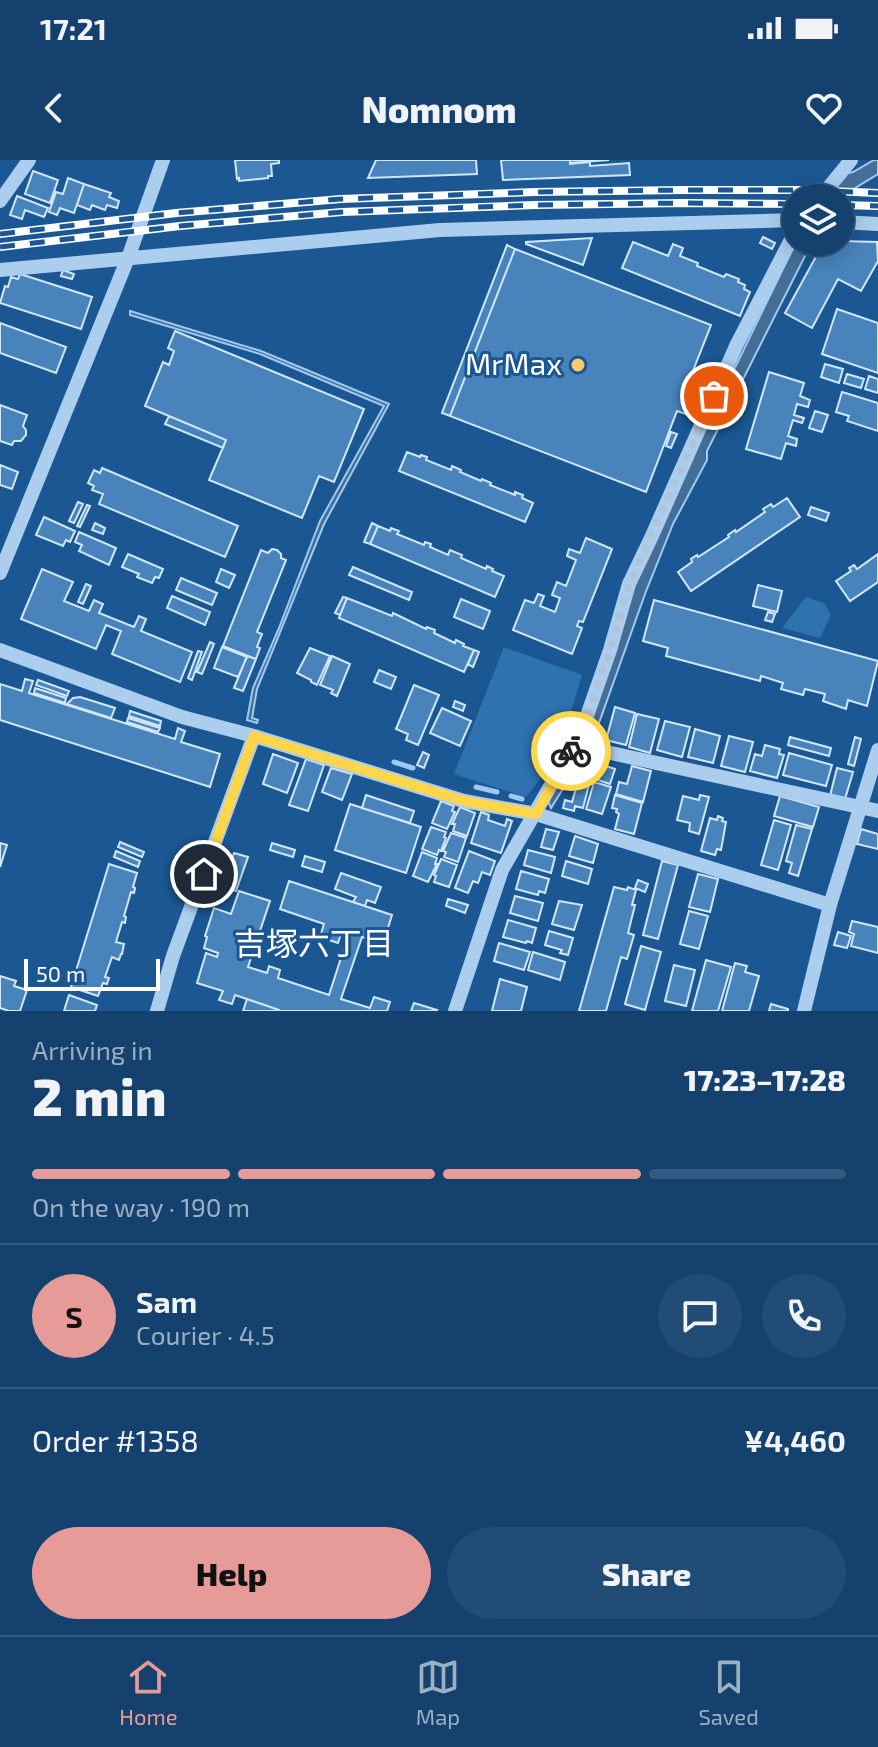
<!DOCTYPE html>
<html lang="en">
<head>
<meta charset="utf-8">
<style>
  body { margin:0; font-family:"Exo 2","Noto Sans JP",sans-serif; background:#214c76; color:#f1f3f6; height:100vh; display:flex; flex-direction:column; font-size:30px; white-space:nowrap }
  * { box-sizing:border-box; margin:0 }
  p { font-size:26px; color:#9dafc2 }
  .icon { flex:none; width:44px; height:44px; fill:none; stroke:currentColor; stroke-width:2; stroke-linecap:round; stroke-linejoin:round }
  .map { position:relative; height:851px; overflow:hidden }
  .sheet { display:flex; flex-direction:column; background:#14416e; flex:1 }
  .sheet>* { flex:none }
  .fabs { position:absolute; left:782px; top:24px; display:grid; gap:16px }
  .fabs a { display:grid; place-items:center; width:72px; height:72px; border-radius:50%; background:#14416e; box-shadow:0 4px 20px #0003,0 0 0 2px #335a81; font-size:40px }
  .scale { position:absolute; left:24px; bottom:20px; width:136px; box-sizing:border-box; padding-left:8px; border:4px solid #fff; border-top:0; font-size:22px; line-height:28px; white-space:nowrap; color:#fff; -webkit-text-stroke:6px #1b5792; paint-order:stroke }
  .pin { position:absolute; display:grid; place-items:center; width:68px; height:68px; color:#fff; margin:-34px; border:4px solid #fff; border-radius:50%; box-shadow:0 2px 8px #0007 }
  .courier { position:absolute; display:grid; place-items:center; width:80px; height:80px; margin:-40px; border:6px solid #ffd54a; border-radius:50%; background:#fff; color:#222; box-shadow:0 2px 10px #0007 }
  .overview em { font-style:normal; font-weight:800 }
  .overview div { display:flex; flex-direction:column-reverse }
  .overview { display:flex; align-items:center; justify-content:space-between; height:136px; padding:0 32px }
  h1 { font-size:52px; font-weight:800; line-height:60px }
  .bar { display:grid; grid-template-columns:repeat(4,1fr); gap:12px 8px; align-content:center; height:96px; padding:0 32px }
  .bar i { height:10px; border-radius:6px; background:#335a81 }
  .bar .on { background:#e69b98 }
  .bar p { grid-column:span 4 }
  .line { display:flex; align-items:center; gap:20px; padding:0 32px; border-top:2px solid #335a81 }
  .line div { flex:1 }
  .round { display:grid; place-items:center; flex:none; width:84px; height:84px; border-radius:42px; background:#214c76 }
  .cta { display:flex; gap:16px; margin-top:auto; padding:16px 32px }
  .cta a { flex:1; height:92px; border-radius:48px; background:#e69b98; color:#111; font-size:32px; font-weight:800; line-height:92px; text-align:center }
  .cta a+a { background:#214c76; color:#f1f3f6 }
  .status { display:flex; justify-content:space-between; align-items:center; height:56px; padding:0 40px; background:#14416e; direction:ltr }
  .status svg { height:22px; fill:currentColor }
  header { display:flex; justify-content:space-between; align-items:center; height:104px; padding:0 32px; background:#14416e; font-size:36px; font-weight:800 }
  .dock { display:flex; justify-content:space-around; align-items:center; height:112px; border-top:2px solid #335a81; background:#14416e; font-size:22px; color:#9dafc2 }
  .dock a { display:grid; justify-items:center; gap:4px }
  .dock .on { color:#e69b98 }
  .map>svg:first-child { display:block }
  .green { fill:#2e72b0 }
  .water { fill:#446e98; stroke:#9ecaf1; stroke-width:2 }
  .lines { fill:none; stroke-linecap:round; stroke-linejoin:round }
  .stream { stroke:#9ecaf1; stroke-width:5 }
  .building { fill:#4883bb; stroke:#d1e7fa; stroke-width:2 }
  .minor { stroke:#abceef; stroke-width:14 }
  .rail-casing { stroke:#fff; stroke-width:8 }
  .rail { stroke:#1b5792; stroke-width:5; stroke-dasharray:15; stroke-linecap:butt }
  .done { stroke:#afc4d9; stroke-width:8; stroke-dasharray:0 14.4 }
  .route { stroke:#ffd54a; stroke-width:10 }
  .poi-dot { fill:#ffca69; stroke:#1b5792; stroke-width:3 }
  .labels { text-anchor:middle; stroke-width:6; stroke-linejoin:round; paint-order:stroke }
  .poi-label { font-size:30px; fill:#fff; stroke:#1b5792; text-anchor:end }
  .neighbourhood-label { font-size:32px; fill:#fff; stroke:#1b5792 }
</style>
</head>
<body>
<div class="status"><b>17:21</b><svg viewBox="0 0 49 12"><path d="M0 12V9h3v3zM5 12V6h3v6zM10 12V3h3v9zM15 12V0h3v12zM26 1h20v11H26zM47 4h2v5h-2z"/></svg></div>
<header><svg class="icon" aria-label="back" viewBox="0 0 24 24"><path d="M15 5l-7 7 7 7"/></svg>Nomnom<svg class="icon" aria-label="heart" viewBox="0 0 24 24"><path d="M12 20l-8-8c-3-5 5-10 8-4 3-6 11-1 8 4z"/></svg></header>
<div class="map">
<svg width="878" height="851" viewBox="0 0 878 851">
  <rect width="100%" height="100%" fill="#1b5792"/>
  <!-- green -->
  <path class="green" d="M806,437L824,443L831,455L820,478L782,468Z
    M504,487L582,515C569,559 557,602 526,637L454,614Z"/>
  <!-- water -->
  <path class="water" d="M874,0H878V14L847,33L840,41V38H824L840,15L853,12Z
    M796,82H812L707,291V300L673,364L645,434L600,560L584,595L551,648L547,638L573,593L631,427L697,286Z
    M130,151L261,191L389,244L324,364L257,529L252,558L258,560L257,563L247,560L253,528L279,468L320,361L384,246L260,194L130,155Z"/>
  <g class="lines">
    <!-- stream -->
    <path class="stream" d="M394,602L413,608
      M476,627L497,632
      M511,636L522,639"/>
  </g>
  <!-- building -->
  <path class="building" d="M235,0H279V3L271,4L272,16H268V18L239,21V18L237,19Z
    M376,0H476L477,14L368,18Z
    M501,0H570V4L590,2V6L629,3L630,15L503,20Z
    M570,0H609L570,3Z
    M33,11L58,20L50,43L25,34Z
    M68,18L84,24L74,53L60,48L57,55L49,52L56,32L63,34Z
    M84,24L111,33L109,37L119,41L117,48L107,45L105,50L92,45L90,50L77,45Z
    M17,36L48,48L44,57L25,50L22,59L10,55Z
    M763,77L775,83L772,89L760,83Z
    M592,78L583,105L526,84V82Z
    M840,81L877,82L878,101L861,131L838,119L812,168L785,153L824,82Z
    M633,82L668,96L673,84L683,88L680,96L698,103L697,106L724,117L726,114L739,119L738,122L745,125L744,129L750,132L740,156L622,108Z
    M507,85L515,89L450,256L442,253Z
    M515,89L711,165L691,216L700,220L686,254L677,251L646,332L450,256Z
    M63,110L74,114L72,119L61,116Z
    M20,114L92,137L81,169L0,143L5,126L8,127L11,117L18,119Z
    M837,149L878,163V213L822,194Z
    M0,163L66,187L56,213L0,193Z
    M175,171L364,249L334,322L319,316L302,358L209,320L226,280L145,246L163,202L169,205L174,191L168,188Z
    M825,204L843,209L839,223L821,217Z
    M769,212L804,223L800,236L810,240L808,247L797,244L794,255L804,258L802,263L793,260L788,276L797,279L796,286L786,283L781,299L746,289Z
    M847,214L864,219L861,228L844,223Z
    M869,216L878,219V233L865,229Z
    M842,232L878,243V271L847,261L849,256L836,252Z
    M0,245L27,255L23,266L26,270V275L21,281H14L12,285L0,281Z
    M815,251L828,255L822,272L809,268Z
    M169,256L226,280L223,288L165,264Z
    M671,272L677,274L671,288L666,286Z
    M407,292L420,297L421,295L427,297L426,300L451,310L452,306L461,310L460,312L481,321L482,319L491,323L490,325L515,335V332L523,335L522,338L533,343L525,362L399,311Z
    M0,305L18,312L12,329L0,325Z
    M102,308L238,366L225,397L99,344L103,334L92,330L94,326L88,323L94,310L100,313Z
    M787,338L800,357L691,431L678,412L692,402L691,399L697,395L698,397L729,377L728,375L735,370L736,372L765,352L763,349L771,344L773,347Z
    M78,342L83,344L74,363L69,361Z
    M87,345L90,346L80,367L77,366Z
    M811,347L829,353L826,361L808,355Z
    M44,357L75,371L70,382L66,380L63,386L36,375Z
    M95,363L105,368L103,374L92,370Z
    M372,363L378,366L370,384L364,382Z
    M378,366L390,371L391,368L399,371L397,374L424,385L425,382L431,384L430,387L448,395L450,390L462,395L461,398L486,409L487,406L493,409L492,411L504,416L495,437L370,384Z
    M79,372L116,388L109,405L79,391L82,385L75,382Z
    M586,378L612,389L583,462L579,461L577,466L582,468L572,494L513,470L525,440L534,443L538,434L544,436L540,446L555,452L560,438L552,435L557,422L566,426L576,400L567,396L569,389L580,393Z
    M272,389L277,390L281,394V398L286,400L257,472L262,474L257,487L260,488L256,499L223,486L261,390L268,393Z
    M128,394L163,409L159,418L155,417L152,423L137,417L139,414L122,407Z
    M878,394V422L850,441L836,421L851,411L849,408L854,405L857,409Z
    M353,407L412,432L409,440L349,415Z
    M42,409L73,422L64,441L89,451L94,440L103,444L99,453L134,467L139,456L146,459L141,471L192,492L180,522L112,494L121,471L106,465L96,489L21,459Z
    M221,409L235,415L229,428L216,422Z
    M181,418L217,433L212,445L176,430Z
    M86,424L91,426L83,444L78,442Z
    M758,425L782,431L777,452L753,446Z
    M172,436L210,452L205,465L167,448Z
    M343,437L347,438L340,455L335,453Z
    M347,438L392,456L393,453L426,469L427,467L435,470L434,473L455,483L456,480L464,484L463,486L474,490L464,512L339,458Z
    M461,439L490,451L483,469L454,457Z
    M654,440L878,501L867,546L848,540L846,549L823,541L825,534L805,529L803,535L781,529L783,523L761,516L760,521L666,496L668,488L643,481Z
    M768,452L775,454L772,462L765,460Z
    M210,482L214,484L202,514L197,512Z
    M222,487L247,497L238,517L214,508Z
    M310,488L330,496L317,525L311,522V520L297,513Z
    M474,490L479,492L473,507L468,504Z
    M198,491L202,492L192,520L188,518Z
    M247,496L256,499L243,531L234,528Z
    M332,496L350,504L337,536L331,533L333,530L320,525Z
    M379,510L396,517L391,529L374,522Z
    M25,519L33,521L29,533L175,579L178,568L185,571L181,582L220,594L210,627L0,560V524L22,531Z
    M38,520L69,531L67,536L36,525Z
    M414,525L439,535L418,585L406,580L408,574L396,569Z
    M35,528L66,538L65,543L34,533Z
    M80,537L115,548L111,558L67,544L73,538Z
    M455,541L465,545L463,551L453,547Z
    M615,547L635,553L626,585L606,580Z
    M442,548L471,561L460,586L430,573Z
    M130,551L161,561L160,566L129,556Z
    M637,554L659,559L650,593L629,587Z
    M128,558L160,568L158,572L127,562Z
    M665,561L690,567L682,597L657,590Z
    M695,569L720,576L713,603L688,597Z
    M729,576L753,582L745,612L721,606Z
    M790,577L831,588L829,596L788,585Z
    M855,577L861,579L854,606L848,604Z
    M765,585L780,589L779,594L784,595L777,618L750,611L755,594L762,596Z
    M423,592L429,595L424,608L417,605Z
    M789,593L832,605L826,626L783,615Z
    M273,594L298,603L287,633L263,624Z
    M306,599L324,605L308,651L289,645Z
    M587,600L615,609L610,624L583,615Z
    M632,606L651,611L643,642L616,634L619,622L627,624Z
    M331,608L352,614L342,640L322,632Z
    M837,608L853,612L845,639L830,636Z
    M579,618L590,621L583,648L575,646L574,651L563,648L565,640L572,642Z
    M594,622L611,627L602,654L586,649Z
    M366,635L414,651L410,663L362,648Z
    M615,635L642,643L634,674L615,669L619,654L616,652L617,649L612,648Z
    M700,635L709,637L699,674L689,671L690,663L677,660L683,636L699,640Z
    M780,636L819,647L813,667L774,656Z
    M441,641L454,646L452,651L455,652L447,669L432,663Z
    M350,644L421,667L406,713L335,690Z
    M460,647L475,653L467,676L453,671L455,664H452Z
    M481,652L489,655L488,660L505,666L507,659L512,661L501,693L471,683Z
    M718,656L723,658L722,661L726,662L721,690L717,689L715,695L701,691L710,658L717,660Z
    M774,660L791,665L778,710L761,705Z
    M796,665L812,669L798,716L789,713L792,703L786,701Z
    M431,667L446,672L444,677L446,678L441,691L439,690L437,695L422,689Z
    M546,669L559,672L553,690L541,687Z
    M861,669L878,674V689L857,684Z
    M451,673L466,678L458,702L444,697L446,692L443,691Z
    M575,676L598,684L593,703L569,696Z
    M120,682L144,692L142,697L118,687Z
    M0,683L7,685L0,707Z
    M272,683L295,690L293,697L270,690Z
    M528,690L555,697L551,713L524,705Z
    M116,691L140,701L138,707L114,697Z
    M469,691L495,701L490,715L482,712L478,723L473,721L468,733L455,728Z
    M422,692L437,698L435,704H437L428,722L413,716Z
    M234,693L248,697L236,731L223,727Z
    M305,696L325,702L322,712L302,706Z
    M441,699L457,705L449,727L434,722L436,716L434,715Z
    M566,701L592,709L588,724L562,716Z
    M662,701L678,705L658,779L643,775Z
    M109,704L137,713L133,727L135,728L134,733L131,732L124,756L126,757L125,763L122,762L116,782L124,784L122,794H121L119,800L112,797L105,817L109,818L107,824L103,823L98,836L71,827Z
    M521,711L549,719L545,733L539,731L538,735L516,729Z
    M341,713L381,727L375,743L367,740L365,746L353,742L356,737L335,729Z
    M698,714L718,719L710,752L689,747Z
    M638,720L648,724L645,732L635,728Z
    M289,721L392,755L383,784L362,777L341,839L370,848L374,837L390,842L387,851H279V850L235,835L232,844L219,840L223,831L197,823L206,793L217,797L218,793L204,788L207,777L205,776L214,748L231,754L239,731L270,741L248,807L267,813L269,806L280,810L278,818L329,835L349,773L342,770L338,783L320,777L324,764L280,749Z
    M614,727L627,730L628,727L636,730L632,745H635L628,773L634,775L627,799L621,797L606,851H579Z
    M515,736L543,743L538,761L510,753Z
    M448,739L468,745L465,753L446,746Z
    M559,741L582,745L574,770L552,764Z
    M689,751L708,756L699,789L680,784Z
    M508,760L536,768L532,783L527,781L526,783L503,777Z
    M852,761L878,767V793L851,786L854,774L849,772Z
    M549,771L573,778L568,795L560,793L562,790L545,785Z
    M838,772L851,776L847,788L834,785Z
    M499,783L530,792L524,810L494,801Z
    M641,786L661,792L645,850L625,844Z
    M533,792L565,802L560,820L528,810Z
    M706,800L731,807L718,851H692Z
    M735,803L747,806L745,812L759,816L749,851H722Z
    M674,805L695,810L686,846L665,841Z
    M0,816L16,821L14,826L27,830L20,851H9L0,848Z
    M500,819L527,827L521,851H492Z
    M69,835L97,845L95,851H64Z
    M247,839L279,850V851H243Z
    M414,843L437,850L436,851H411Z
    M771,844L788,849V851H769Z"/>
  <g class="lines">
    <!-- minor -->
    <path class="minor" d="M820,38L851,0
      M0,41L29,0
      M840,62L878,64
      M0,110L440,70L796,60
      M0,413L128,98L163,0
      M0,490L182,557L254,576L464,641L536,654L830,745
      M574,585L878,651
      M157,851L173,796L254,576
      M455,851L502,710L581,573L610,490L629,424L651,378L736,186L796,70
      M804,851L830,745L878,590"/>
    <!-- rail casing -->
    <g class="rail-casing">
      <path id="rail" d="M840,45L878,46
        M0,74L176,53L341,39L535,32L685,30H806L878,33
        M0,87L180,66L342,52L535,45L684,43L796,44"/>
    </g>
    <!-- rail -->
    <use href="#rail" class="rail"/>
  </g>
  <g class="lines">
    <!-- done -->
    <path class="done" d="M571,591L581,573L610,490L629,424L714,236"/>
    <!-- route -->
    <path class="route" d="M204,714L254,576L464,641L536,654L571,591"/>
  </g>
  <!-- markers -->
  <circle class="poi-dot" cx="578" cy="205" r="8"/>
  <g class="labels">
    <!-- poi labels -->
    <g class="poi-label">
      <text x="562" y="215">MrMax</text>
    </g>
    <!-- neighbourhood labels -->
    <g class="neighbourhood-label">
      <text x="314" y="795">吉塚六丁目</text>
    </g>
  </g>
</svg>
<div class="fabs">
<a><svg class="icon" aria-label="layers" viewBox="0 0 24 24"><path d="M12 4l9 5-9 5-9-5zM3 14l9 5 9-5"/></svg></a>
</div>
<div class="scale">50 m</div>
<div class="pin" style="left:714px;top:236px;background:#ea580c"><svg class="icon" aria-label="bag" viewBox="0 0 24 24"><path d="M5 8h14l-1 12H6zM9 8a3 3 0 0 1 6 0"/></svg></div>
<div class="pin" style="left:204px;top:714px;background:#1f2937"><svg class="icon" aria-label="home" viewBox="0 0 24 24"><path d="M3 11l9-7 9 7M6 9v11h12V9"/></svg></div>
<div class="courier" style="left:571px;top:591px"><svg class="icon" aria-label="bike" viewBox="0 0 24 24"><circle cx="6" cy="16" r="4"/><circle cx="18" cy="16" r="4"/><path d="M6 16l4-8h5l3 8M10 8l3 8H6M13 5h3"/></svg></div>
</div>
<section class="sheet">
<div class="overview"><div><h1>2 min</h1><p>Arriving in</p></div><em>17:23–17:28</em></div>
<div class="bar"><i class="on"></i><i class="on"></i><i class="on"></i><i></i><p>On the way · 190 m</p></div>
<div class="line" style="height:144px"><b class="round" style="background:#e69b98;color:#111">S</b><div><b>Sam</b><p>Courier · 4.5</p></div><a class="round"><svg class="icon" aria-label="chat" viewBox="0 0 24 24"><path d="M4 5h16v11H9l-5 4z"/></svg></a><a class="round"><svg class="icon" aria-label="phone" viewBox="0 0 24 24"><path d="M5 4h4l2 5-3 2q2 4 5 5l2-3 5 2v4C11 20 4 13 5 4z"/></svg></a></div>
<div class="line" style="height:104px"><div>Order #1358</div><b>¥4,460</b></div>
<div class="cta"><a>Help</a><a>Share</a></div>
</section>
<nav class="dock">
<a class="on"><svg class="icon" aria-label="home" viewBox="0 0 24 24"><path d="M3 11l9-7 9 7M6 9v11h12V9"/></svg>Home</a>
<a><svg class="icon" aria-label="map" viewBox="0 0 24 24"><path d="M3 6l6-2 6 2 6-2v14l-6 2-6-2-6 2zM9 4v14M15 6v14"/></svg>Map</a>
<a><svg class="icon" aria-label="saved" viewBox="0 0 24 24"><path d="M7 4h10v16l-5-4-5 4z"/></svg>Saved</a>
</nav>
</body>
</html>
